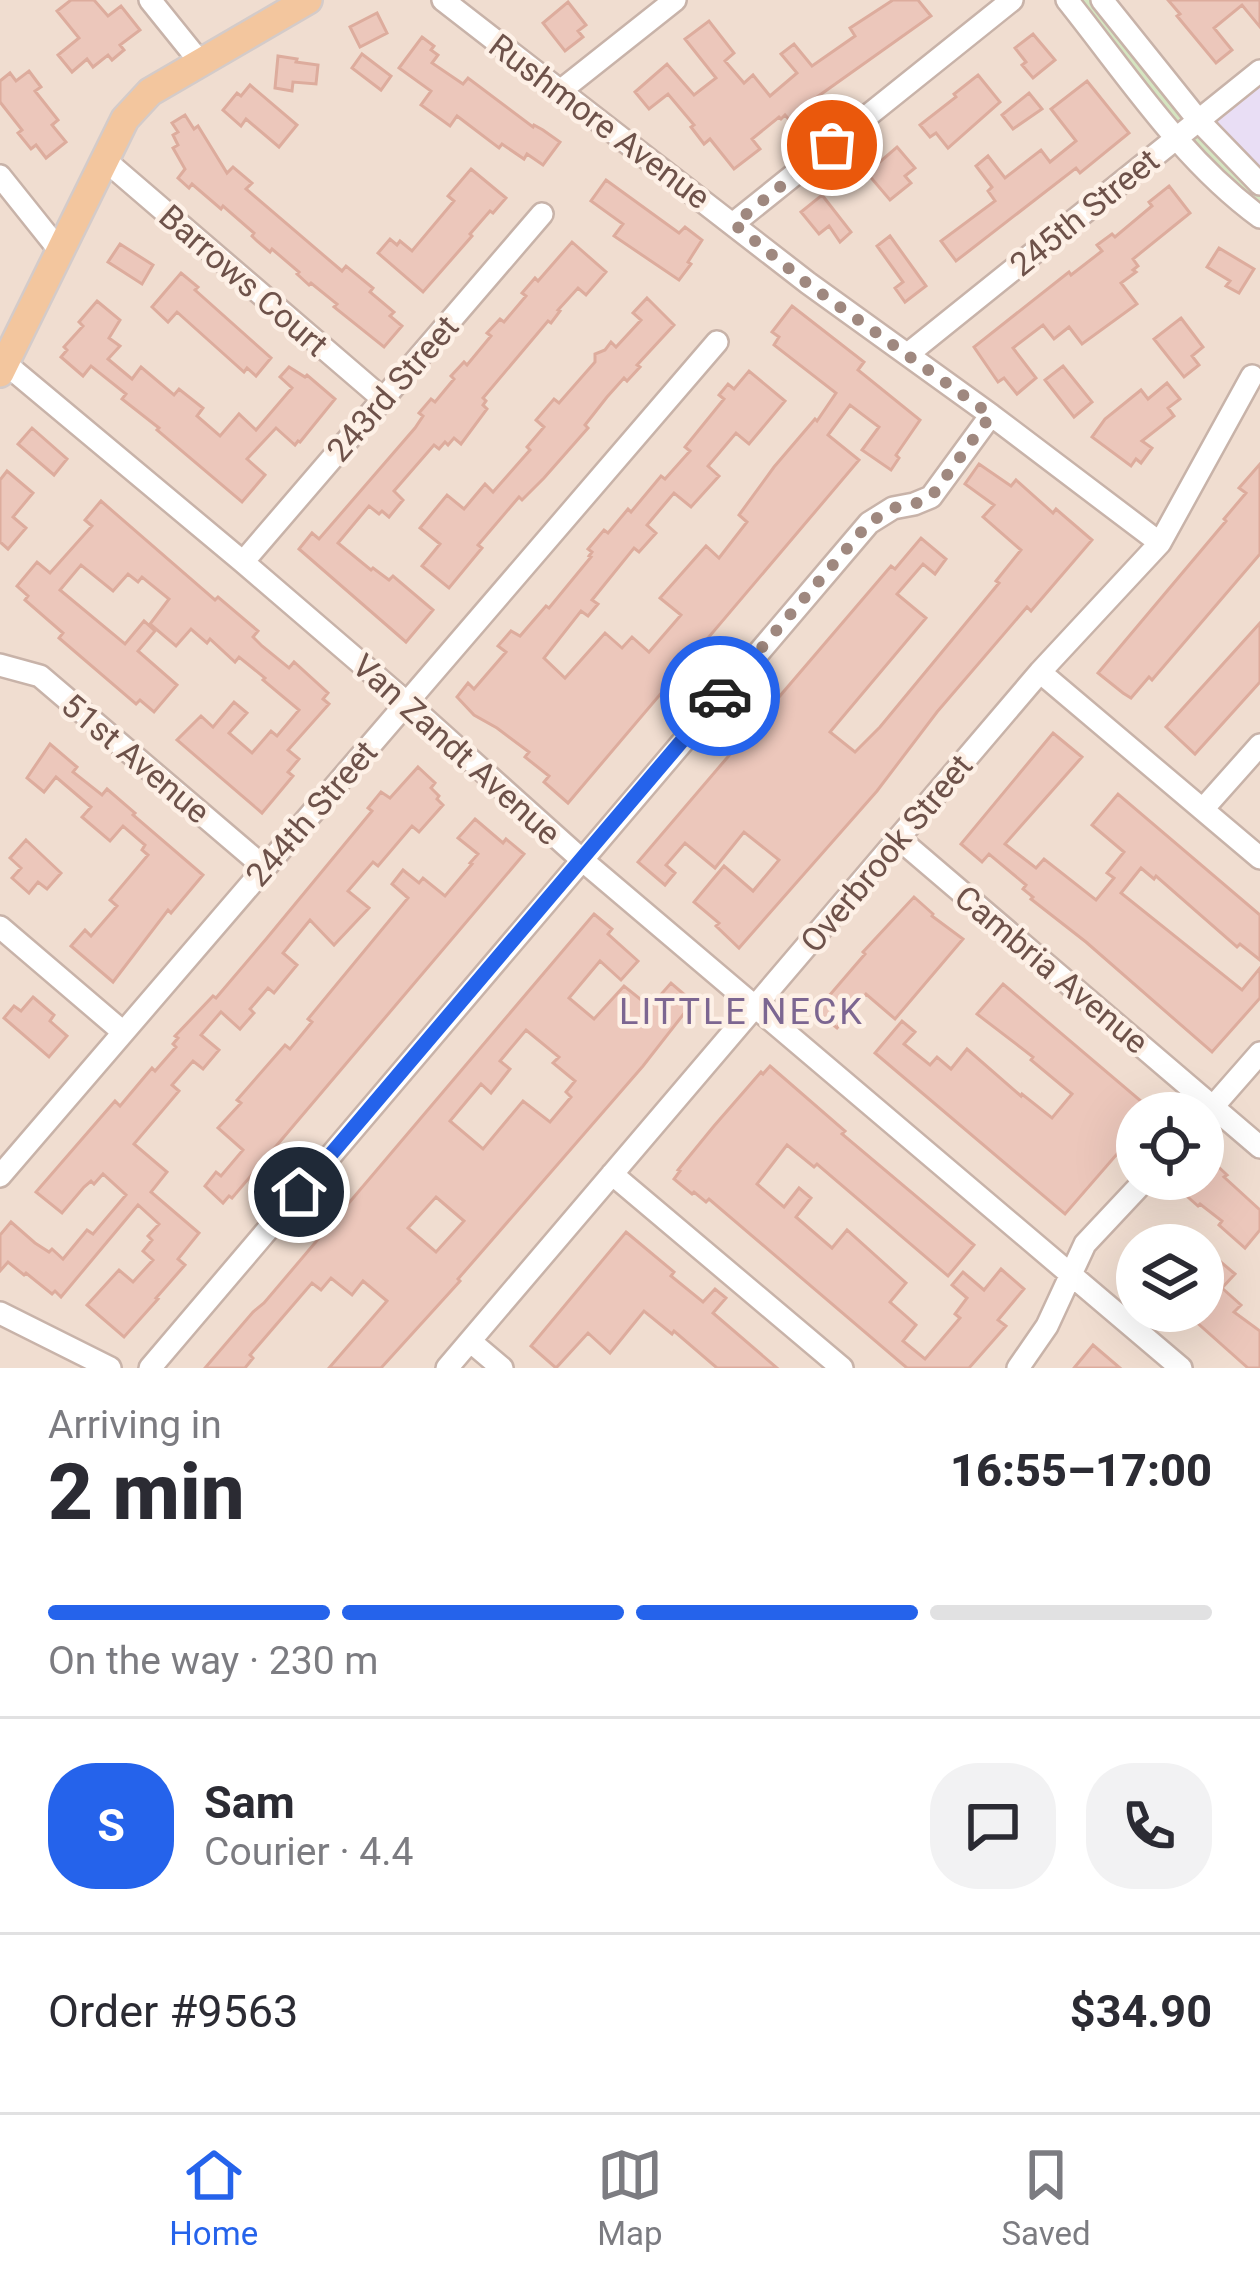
<!DOCTYPE html>
<html lang="en">
<head>
<meta charset="utf-8">
<style>
  body { margin:0; font-family:Roboto,sans-serif; background:#f2f2f3; color:#2b2b33; height:100vh; display:flex; flex-direction:column; font-size:45px; white-space:nowrap }
  * { box-sizing:border-box; margin:0 }
  p { font-size:39px; color:#7c7c81 }
  .icon { flex:none; width:66px; height:66px; fill:none; stroke:currentColor; stroke-width:2; stroke-linecap:round; stroke-linejoin:round }
  .map { position:relative; height:1368px; overflow:hidden }
  .drawer { display:flex; flex-direction:column; background:#fff; flex:1 }
  .drawer>* { flex:none }
  .controls { position:absolute; left:1116px; top:1092px; display:grid; gap:24px }
  .controls a { display:grid; place-items:center; width:108px; height:108px; border-radius:50%; background:#fff; box-shadow:0 12px 48px #0002; font-size:60px }
  .pin { position:absolute; display:grid; place-items:center; width:102px; height:102px; color:#fff; margin:-51px; border:6px solid #fff; border-radius:50%; box-shadow:0 3px 12px #0007 }
  .courier { position:absolute; display:grid; place-items:center; width:120px; height:120px; margin:-60px; border:9px solid #2563eb; border-radius:50%; background:#fff; color:#222; box-shadow:0 3px 15px #0007 }
  .headline em { font-style:normal; font-weight:800 }
  .headline div { display:flex; flex-direction:column-reverse }
  .headline { display:flex; align-items:center; justify-content:space-between; height:204px; padding:0 48px }
  h1 { font-size:78px; font-weight:800; line-height:90px }
  .bar { display:grid; grid-template-columns:repeat(4,1fr); gap:18px 12px; align-content:center; height:144px; padding:0 48px }
  .bar i { height:15px; border-radius:9px; background:#e1e1e2 }
  .bar .current { background:#2563eb }
  .bar p { grid-column:span 4 }
  .line { display:flex; align-items:center; gap:30px; padding:0 48px; border-top:3px solid #e1e1e2 }
  .line div { flex:1 }
  .round { display:grid; place-items:center; flex:none; width:126px; height:126px; border-radius:48px; background:#f2f2f3 }
  .dock { display:flex; justify-content:space-around; align-items:center; height:168px; border-top:3px solid #e1e1e2; background:#fff; font-size:33px; color:#7c7c81 }
  .dock a { display:grid; justify-items:center; gap:6px }
  .dock .current { color:#2563eb }
  .map>svg:first-child { display:block }
  .residential { fill:#f0ddd0; fill-rule:evenodd }
  .education { fill:#e9def5 }
  .green { fill:#d5e5c1 }
  .building { fill:#ecc7bb; stroke:#ddac9d; stroke-width:3; fill-rule:evenodd }
  .lines { fill:none; stroke-linecap:round; stroke-linejoin:round }
  .minor-casing { stroke:#c8b3a9; stroke-width:26 }
  .major-casing { stroke:#d4cbc9; stroke-width:32 }
  .minor { stroke:#fff; stroke-width:21 }
  .major { stroke:#f3c69e; stroke-width:27 }
  .done { stroke:#9f887f; stroke-width:12; stroke-dasharray:0 21.6 }
  .route { stroke:#2563eb; stroke-width:15 }
  .labels { text-anchor:middle; stroke-width:9; stroke-linejoin:round; paint-order:stroke }
  .street-label { font-size:33px; fill:#6e524a; stroke:#fdf0e6 }
  .neighbourhood-label { font-size:36px; letter-spacing:3px; fill:#7c6691; stroke:#fdf0e6 }
</style>
</head>
<body>
<div class="map">
<svg width="1260" height="1368" viewBox="0 0 1260 1368">
  <rect width="100%" height="100%" fill="#f9ece1"/>
  <!-- residential -->
  <path class="residential" d="M0,0H1260V1368H0ZM1137,1113H1203V1179H1137ZM1137,1245H1203V1311H1137Z"/>
  <!-- education -->
  <path class="education" d="M1260,70V184L1197,121Z"/>
  <!-- green -->
  <path class="green" d="M1072,0H1096L1260,191V211L1185,140Z"/>
  <!-- building -->
  <path class="building" d="M71,0H94L108,16L121,6L140,30L120,45L124,50L112,60L108,55L93,67L87,59L72,72L58,55L79,38L57,11Z
    M893,0H918L931,16L810,102L813,105L792,123L785,115L781,119L779,117L752,139L760,149L734,169L710,139L704,144L691,127L694,125L668,94L649,109L635,92L667,64L694,95L716,78L685,39L709,21L734,53L725,61L744,83L753,75L770,96L797,73L781,54L794,44L812,66L855,36L850,28Z
    M1168,0H1260V27L1242,5L1214,28L1232,50L1216,63L1177,16L1180,14Z
    M568,2L586,25L578,31L583,37L565,51L543,23Z
    M377,13L387,33L360,47L350,27Z
    M1033,34L1055,60L1033,78L1022,65L1026,62L1015,48Z
    M422,37L434,46L431,50L438,55L432,63L463,84L468,78L533,127L534,125L543,130L560,142L543,165L527,154L524,159L502,144L499,148L457,116L450,126L421,105L431,91L399,68Z
    M362,54L391,76L381,90L352,68Z
    M278,56L297,59L296,62L318,65L316,84L293,82L292,91L275,88Z
    M29,71L41,87L35,91L58,120L52,125L66,142L46,158L36,145L31,149L18,133L22,130L0,102V81L10,73L16,81Z
    M978,75L1000,102L948,148L936,133L930,137L920,125L956,97L954,94Z
    M1087,81L1129,133L1080,173L1076,168L956,261L941,241L995,201L988,191L992,187L976,166L988,156L1005,178L1041,150L1050,162L1076,141L1051,109Z
    M250,85L297,125L279,147L246,119L241,126L223,110L237,93L241,96Z
    M1029,93L1042,109L1013,129L1002,115Z
    M185,115L194,129L198,126L227,173L233,167L252,183L246,189L342,271L346,266L373,288L370,292L394,312L390,316L402,326L384,347L334,307L337,304L311,283L309,285L297,274L299,272L272,249L270,252L257,241L252,236L254,233L223,206L221,209L192,184L189,188L178,178L185,169L173,148L178,145L173,135L178,132L172,123Z
    M897,147L915,168L905,176L911,183L890,200L867,173Z
    M471,169L506,198L493,213L490,211L470,234L472,236L423,292L378,253L390,239L397,245L400,241L412,251L454,201L448,196Z
    M606,180L679,233L685,227L702,240L688,262L691,264L679,280L614,236L623,224L591,201Z
    M1169,186L1190,213L1133,259L1138,266L1133,270L1136,272L1121,283L1137,304L1082,344L1069,327L1054,339L1043,325L1013,348L1036,378L1017,394L1004,378L998,382L974,347L1069,272L1071,275L1102,251L1097,245L1112,234L1115,237L1152,206L1149,202Z
    M822,195L851,232L840,242L829,226L819,234L801,212Z
    M890,236L926,286L905,302L895,288L903,282L877,246Z
    M572,242L606,272L586,295L578,288L558,310L560,311L551,323L548,321L483,398L486,401L483,405L487,409L461,444L454,438L448,445L445,442L439,449L434,445L394,491L403,500L389,517L382,511L379,514L369,506L338,543L371,570L373,568L389,580L393,576L433,610L406,642L299,549L312,533L319,539L415,428L423,416L419,413L431,399L435,402L454,379L451,376L464,362L467,365L491,336L487,333L500,319L504,322L526,296L522,293L535,278L538,281Z
    M120,244L153,265L142,284L108,262Z
    M1219,248L1254,269L1239,293L1226,286L1230,281L1207,267Z
    M181,273L198,287L195,290L271,358L256,376L247,368L244,372L177,312L168,322L152,307Z
    M647,298L674,325L637,365L640,367L627,381L624,378L607,397L585,425L588,428L544,478L522,500L519,497L478,545L482,548L449,588L422,566L440,544L420,528L447,495L464,509L485,484L493,492L530,450L527,447L544,427L536,420L554,399L559,403L595,362V354L605,350L611,342L616,347L641,320L633,313Z
    M97,301L120,320L109,338L120,346L108,359L132,379L141,367L174,395L179,389L203,408L197,416L220,436L239,414L256,430L292,388L280,377L289,367L305,377L307,375L335,399L300,442L298,441L295,445L276,428L247,459L265,475L242,502L157,430L159,428L122,399L126,394L91,366L83,376L61,357L67,350L64,347L83,326L79,322Z
    M792,306L864,362L858,370L920,420L896,455L899,458L891,470L862,450L879,427L850,405L828,435L859,460L568,803L544,782L549,776L525,757L529,752L497,728L474,715L457,697L468,683L474,689L506,652L498,646L511,631L520,636L546,606L549,608L591,557L589,556L592,552L588,549L604,530L608,533L628,509L631,512L661,476L665,479L690,451L685,447L724,399L719,395L728,384L734,389L749,371L785,401L749,444L736,433L708,466L719,476L691,507L674,493L647,525L656,533L639,552L634,548L592,600L598,604L588,616L581,611L544,658L565,678L605,633L622,648L632,637L649,652L681,615L660,598L706,546L719,558L747,522L739,515L774,467L815,419L817,421L836,393L774,345L779,337L772,332Z
    M1181,318L1203,347L1192,356L1199,365L1184,377L1154,339Z
    M1063,366L1092,402L1074,417L1045,380Z
    M1167,383L1180,399L1168,408L1174,416L1142,441L1152,448L1141,463L1136,459L1131,466L1092,437L1105,419L1141,390L1148,399Z
    M32,428L67,459L54,475L18,444Z
    M979,464L1011,486L1016,480L1053,513L1056,509L1092,540L1031,611L1027,607L937,712L877,791L739,948L716,926L719,923L694,902L724,866L753,891L779,860L744,832L715,868L685,843L666,865L675,873L665,885L638,862L891,566L895,569L921,538L946,559L935,574L923,564L897,594L926,618L830,732L855,752L880,727L999,583L996,581L1021,550L983,517L994,505L965,484Z
    M1260,464V554L1152,680L1149,677L1131,698L1123,693L1098,673L1226,521L1224,519L1246,493L1239,488Z
    M7,471L33,493L13,517L26,528L8,549L0,542V480Z
    M101,501L215,600L218,597L258,631L253,637L262,646L289,668L294,662L328,693L323,699L329,704L288,750L299,759L288,772L293,776L262,813L177,740L201,716L213,727L234,702L247,713L229,733L252,753L271,731L277,736L299,710L263,680L265,678L239,657L235,662L210,639L207,643L191,629L176,646L150,624L169,599L142,577L138,582L128,574L113,591L81,565L60,590L125,644L144,621L155,631L138,651L177,685L154,712L140,700L136,704L59,638L63,633L25,600L28,596L17,586L37,562L50,573L92,526L85,520Z
    M1260,623V682L1195,754L1166,727Z
    M1053,733L1082,757L1005,844L1036,868L1044,859L1096,900L1114,878L1107,873L1124,852L1092,825L1118,794L1260,915V960L1240,944L1237,947L1156,876L1154,879L1141,868L1121,893L1242,990L1260,968V998L1212,1052L1086,942L1031,899L1033,897L1023,889L1026,885L989,854L982,862L961,844Z
    M50,744L77,767L73,772L102,795L107,789L135,813L133,815L203,875L171,913L168,910L113,982L71,946L85,930L91,936L117,906L110,900L148,855L142,850L145,845L123,826L110,841L82,817L91,807L56,777L44,792L27,778Z
    M418,767L435,783L431,788L439,796L437,799L443,805L419,832L412,826L378,866L373,862L348,891L369,908L334,945L310,920L283,953L297,965L274,993L268,988L250,1009L254,1013L240,1029L221,1012L201,1035L219,1050L203,1069L193,1061L172,1085L179,1091L134,1144L167,1172L151,1192L199,1233L178,1259L185,1265L156,1298L158,1299L124,1337L87,1305L119,1270L133,1282L153,1260L143,1251L152,1240L148,1236L159,1224L138,1205L61,1297L55,1291L52,1294L26,1273L24,1275L8,1262L0,1271V1235L11,1222L35,1243L49,1252L52,1249L63,1259L87,1230L93,1234L126,1195L103,1174L94,1184L91,1181L84,1187L62,1213L36,1192L115,1101L120,1106L152,1068L155,1071L176,1047L173,1044L178,1038L175,1036L213,996L216,998L267,938L372,811L368,808L381,792L390,798Z
    M475,819L503,843L506,839L524,854L232,1198L229,1196L223,1203L205,1186L216,1172L221,1176L243,1150L218,1128L241,1103L237,1100L285,1045L290,1049L312,1022L308,1019L408,898L392,884L403,870L419,883L423,878L445,896L472,864L470,863L478,854L458,838Z
    M26,840L61,873L47,889L38,882L29,893L12,878L21,868L10,858Z
    M914,897L933,914L932,916L963,939L895,1019L866,994L837,1028L816,1011L865,954L863,952Z
    M594,914L612,929L608,934L638,961L621,980L600,961L569,998L594,1019L624,986L650,1007L671,983L693,1002L643,1066L458,1279L460,1281L381,1368H329L387,1301L363,1281L352,1295L331,1278L321,1290L312,1283L250,1355L253,1358L245,1368H205L253,1312L264,1303ZM526,1030L559,1057L553,1063L575,1081L566,1092L571,1097L550,1122L523,1101L483,1149L450,1121L481,1084L491,1093L510,1069L500,1061ZM436,1197L464,1221L436,1252L408,1228Z
    M1003,984L1155,1113H1137V1131L1065,1214L875,1053L902,1021L915,1032L904,1044L930,1065L937,1057L951,1069L967,1049L1021,1096L1022,1094L1052,1118L1072,1094L1031,1060L1033,1057L977,1014Z
    M33,997L54,1015L50,1021L67,1036L49,1057L4,1018L14,1006L21,1011Z
    M770,1066L845,1131L842,1134L974,1245L948,1276L817,1164L814,1167L787,1145L757,1184L784,1207L799,1188L811,1198L796,1217L832,1248L847,1230L906,1283L890,1302L916,1325L903,1341L925,1359L960,1318L955,1314L967,1298L952,1285L963,1272L984,1290L1001,1269L1024,1289L998,1320L1006,1326L969,1368H907L709,1199L706,1202L694,1192L692,1194L674,1179L680,1171L678,1170L714,1126L761,1072L763,1074Z
    M1210,1159L1227,1175L1224,1177L1260,1210V1230L1245,1248L1219,1225L1222,1221L1200,1204L1198,1206L1181,1191L1192,1179H1203V1167Z
    M626,1232L674,1272L671,1276L703,1302L715,1289L726,1298L713,1313L777,1368H717L674,1331L672,1334L644,1311L610,1353L588,1333L556,1368L531,1346Z
    M1203,1247L1235,1274L1222,1288L1241,1305L1234,1312L1260,1331V1368H1248L1184,1311H1203Z
    M1093,1345L1120,1368H1074Z"/>
  <g class="lines">
    <!-- minor casing -->
    <g class="minor-casing">
      <path id="minor" d="M150,0L200,62
        M443,0L808,283L991,415L1160,543
        M1067,0C1127,75 1182,160 1260,217
        M1102,0L1199,121L1260,184
        M559,92L675,0
        M106,161L383,399
        M0,176L60,251
        M734,223L1012,0
        M908,354L1260,71
        M6,364L243,562L406,702L581,859L1181,1368
        M243,562L542,214
        M0,665L40,676L264,867
        M1040,672L1260,858
        M1203,809L1260,745
        M898,838L1260,1147
        M0,927L123,1032
        M1203,1118L1260,1053
        M612,1174L842,1368
        M0,1176L717,342
        M0,1313L110,1368
        M470,1341L502,1368
        M150,1368L869,523L893,508L914,504L931,497L991,415
        M447,1368L1040,672L1160,543L1252,376
        M1018,1368L1047,1326L1085,1244L1146,1179"/>
    </g>
    <!-- major casing -->
    <g class="major-casing">
      <path id="major" d="M0,373L125,119L150,92L308,0"/>
    </g>
    <!-- minor -->
    <use href="#minor" class="minor"/>
    <!-- major -->
    <use href="#major" class="major"/>
  </g>
  <g class="lines">
    <!-- done -->
    <path class="done" d="M720,696L869,523L893,508L914,504L931,497L991,415L808,284L734,224L832,145"/>
    <!-- route -->
    <path class="route" d="M299,1192L720,696"/>
  </g>
  <g class="labels">
    <!-- street labels -->
    <g class="street-label">
      <text transform="translate(600 121) rotate(37)" y="12">Rushmore Avenue</text>
      <text transform="translate(1084 212) rotate(-39)" y="12">245th Street</text>
      <text transform="translate(244 280) rotate(41)" y="12">Barrows Court</text>
      <text transform="translate(392 388) rotate(-49)" y="12">243rd Street</text>
      <text transform="translate(457 749) rotate(42)" y="12">Van Zandt Avenue</text>
      <text transform="translate(136 758) rotate(40)" y="12">51st Avenue</text>
      <text transform="translate(311 813) rotate(-49)" y="12">244th Street</text>
      <text transform="translate(886 853) rotate(-50)" y="12">Overbrook Street</text>
      <text transform="translate(1052 969) rotate(40)" y="12">Cambria Avenue</text>
    </g>
    <!-- neighbourhood labels -->
    <g class="neighbourhood-label">
      <text x="742" y="1024">LITTLE NECK</text>
    </g>
  </g>
</svg>
<div class="controls">
<a><svg class="icon" aria-label="locate" viewBox="0 0 24 24"><circle cx="12" cy="12" r="6"/><path d="M12 2v4M12 18v4M2 12h4M18 12h4"/></svg></a>
<a><svg class="icon" aria-label="layers" viewBox="0 0 24 24"><path d="M12 4l9 5-9 5-9-5zM3 14l9 5 9-5"/></svg></a>
</div>
<div class="pin" style="left:832px;top:145px;background:#ea580c"><svg class="icon" aria-label="bag" viewBox="0 0 24 24"><path d="M5 8h14l-1 12H6zM9 8a3 3 0 0 1 6 0"/></svg></div>
<div class="pin" style="left:299px;top:1192px;background:#1f2937"><svg class="icon" aria-label="home" viewBox="0 0 24 24"><path d="M3 11l9-7 9 7M6 9v11h12V9"/></svg></div>
<div class="courier" style="left:720px;top:696px"><svg class="icon" aria-label="car" viewBox="0 0 24 24"><path d="M5 17H2v-5l4-1 3-4h7l3 4 3 1v5h-3M9 17h6M6 11h13"/><circle cx="7" cy="17" r="2"/><circle cx="17" cy="17" r="2"/></svg></div>
</div>
<section class="drawer">
<div class="headline"><div><h1>2 min</h1><p>Arriving in</p></div><em>16:55–17:00</em></div>
<div class="bar"><i class="current"></i><i class="current"></i><i class="current"></i><i></i><p>On the way · 230 m</p></div>
<div class="line" style="height:216px"><b class="round" style="background:#2563eb;color:#fff">S</b><div><b>Sam</b><p>Courier · 4.4</p></div><a class="round"><svg class="icon" aria-label="chat" viewBox="0 0 24 24"><path d="M4 5h16v11H9l-5 4z"/></svg></a><a class="round"><svg class="icon" aria-label="phone" viewBox="0 0 24 24"><path d="M5 4h4l2 5-3 2q2 4 5 5l2-3 5 2v4C11 20 4 13 5 4z"/></svg></a></div>
<div class="line" style="height:156px"><div>Order #9563</div><b>$34.90</b></div>
</section>
<nav class="dock">
<a class="current"><svg class="icon" aria-label="home" viewBox="0 0 24 24"><path d="M3 11l9-7 9 7M6 9v11h12V9"/></svg>Home</a>
<a><svg class="icon" aria-label="map" viewBox="0 0 24 24"><path d="M3 6l6-2 6 2 6-2v14l-6 2-6-2-6 2zM9 4v14M15 6v14"/></svg>Map</a>
<a><svg class="icon" aria-label="saved" viewBox="0 0 24 24"><path d="M7 4h10v16l-5-4-5 4z"/></svg>Saved</a>
</nav>
</body>
</html>
